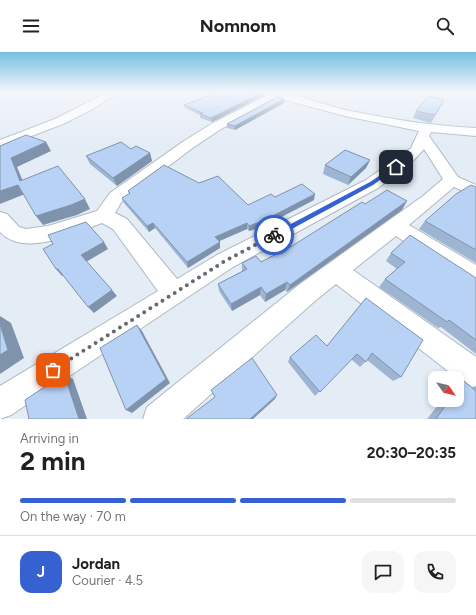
<!DOCTYPE html>
<html lang="en">
<head>
<meta charset="utf-8">
<style>
  body { margin:0; font-family:Figtree,sans-serif; background:#f6f6f6; color:#202124; height:100vh; display:flex; flex-direction:column; font-size:15px; white-space:nowrap }
  * { box-sizing:border-box; margin:0 }
  p { font-size:13px; color:#757577 }
  .icon { flex:none; width:22px; height:22px; fill:none; stroke:currentColor; stroke-width:2; stroke-linecap:round; stroke-linejoin:round }
  .map { position:relative; height:367px; overflow:hidden }
  .side { display:flex; flex-direction:column; background:#fff; flex:1 }
  .side>* { flex:none }
  .needle { width:26px; rotate:124deg }
  .buttons { position:absolute; left:428px; top:319px; display:grid; gap:8px }
  .buttons a { display:grid; place-items:center; width:36px; height:36px; border-radius:8px; background:#fff; box-shadow:0 2px 6px #0003; font-size:20px }
  .pin { position:absolute; display:grid; place-items:center; width:34px; height:34px; color:#fff; margin:-17px; border-radius:8px; box-shadow:0 2px 6px #0006 }
  .courier { position:absolute; display:grid; place-items:center; width:40px; height:40px; margin:-20px; border:3px solid #3661d1; border-radius:50%; background:#fff; color:#222; box-shadow:0 1px 5px #0007 }
  .headline em { font-style:normal; font-weight:700 }
  .headline div { display:flex; flex-direction:column-reverse }
  .headline { display:flex; align-items:center; justify-content:space-between; height:68px; padding:0 20px }
  h1 { font-size:26px; font-weight:700; line-height:30px }
  .bar { display:grid; grid-template-columns:repeat(4,1fr); gap:6px 4px; align-content:center; height:48px; padding:0 20px }
  .bar i { height:5px; border-radius:3px; background:#e0e0e0 }
  .bar .current { background:#3661d1 }
  .bar p { grid-column:span 4 }
  .line { display:flex; align-items:center; gap:10px; padding:0 20px; border-top:1px solid #e0e0e0 }
  .line div { flex:1 }
  .round { display:grid; place-items:center; flex:none; width:42px; height:42px; border-radius:12px; background:#f6f6f6 }
  header { display:flex; justify-content:space-between; align-items:center; height:52px; padding:0 20px; background:#fff; font-size:18px; font-weight:700 }
  .map>svg:first-child { display:block }
  .lines { fill:none; stroke-linecap:round; stroke-linejoin:round }
  .minor-casing { stroke:#b0b8c2; stroke-width:2 }
  .minor { fill:#fff; fill-rule:evenodd }
  .wall { fill:#9db5d3 }
  .shaded-wall { fill:#8093ac }
  .building { fill:#b7d2f5; stroke:#8093ac }
  .route { fill:#3661d1 }
  .done { stroke:#666b71; stroke-width:4; stroke-dasharray:0 7.2 }
</style>
</head>
<body>
<header><svg class="icon" aria-label="menu" viewBox="0 0 24 24"><path d="M4 6h16M4 12h16M4 18h16"/></svg>Nomnom<svg class="icon" aria-label="search" viewBox="0 0 24 24"><circle cx="10" cy="10" r="6"/><path d="M15 15l6 6"/></svg></header>
<div class="map">
<svg width="476" height="367" viewBox="0 0 476 367">
  <rect width="100%" height="100%" fill="#e4ecf6"/>
  <g class="lines">
    <!-- minor casing -->
    <g class="minor-casing">
      <path id="minor" d="M108,40H119L91,58L63,72L0,96V88L55,67Z
        M264,40C285,37 323,53 346,58C389,67 432,74 476,76V84L431,80L429,84L458,125L476,133V145L454,135L409,173L476,213V235L468,232L396,184L353,218L476,305V338L466,333L336,232L316,248L183,367H143L147,355L300,232L423,144L443,127L424,97L413,109L378,136L233,215L11,363L0,367V334L158,239L113,177L102,171C74,181 24,206 0,180V160L7,162L19,175L26,177L48,174L97,159L110,141L184,89L213,71L268,43ZM278,46L345,64L419,79L411,96L366,128L217,203L177,227L127,167L115,161L122,149L194,95L221,77Z"/>
    </g>
    <!-- minor -->
    <use href="#minor" class="minor"/>
  </g>
  <!-- wall -->
  <path class="wall" d="M263,44L212,70L200,66V63L185,56L184,53Z
    M444,48L431,71L413,66L416,59Z
    M284,51L235,78L227,76V72Z
    M131,97L150,101L152,109L117,134L90,112L86,104Z
    M370,108L366,116L348,133L323,122L325,113Z
    M199,131L248,153L275,145L314,148L264,174L249,179L247,177L219,189L220,190V196L188,216L155,176L149,180L124,151L122,146L129,142L128,139Z
    M476,135V211L419,177L425,169Z
    M365,152L402,158L287,240L285,238L265,250L260,243L232,259L219,239L218,232L242,219V211L261,210L292,194Z
    M391,201L476,226V302L441,275L438,276L379,235L385,227L397,217L386,209Z
    M366,246L401,325L393,329L367,308L360,315L351,307L315,344L288,310L290,305L327,294Z
    M454,321L472,335L476,334V367H427L438,353L430,347L435,339V348H457V326H443Z"/>
  <!-- shaded-wall -->
  <path class="shaded-wall" d="M263,40V44L212,70L211,66Z
    M284,47V51L235,78V74Z
    M46,90L51,99L17,115L27,139L20,129L11,106Z
    M150,101L152,109L117,134L113,126Z
    M370,108L366,116L348,133L351,125Z
    M18,133L25,142L0,152V139Z
    M315,142L314,148L264,174L249,179V174Z
    M85,147L90,157L77,163L43,173L36,164Z
    M407,149L402,158L287,240L290,233Z
    M153,171L155,176L149,180L147,174Z
    M247,171V177L215,191V185Z
    M104,190L108,197L86,210L81,203Z
    M220,190V196L188,216L187,210Z
    M56,217H58L64,223L62,224Z
    M287,230L285,238L265,250L266,242Z
    M261,235L260,243L232,259L231,252Z
    M112,238L117,244L94,261L88,255Z
    M0,264L11,271L24,306L0,322Z
    M137,273L142,279L170,331L132,361L126,358Z
    M64,322L73,327L87,367H79Z
    M277,343L275,347L253,367H250Z"/>
  <!-- building -->
  <path class="building" d="M218,40H263L211,66L200,62L203,61L184,53Z
    M428,44L444,48L435,63L416,59Z
    M277,45L284,47L235,74L227,72Z
    M26,83L46,90L11,106L20,129L58,114L85,147L71,153L36,164L18,133L0,139V94Z
    M121,90L131,97L136,94L150,101L113,126L86,104Z
    M345,98L370,108L351,125L325,113Z
    M164,113L199,131L218,124L248,153L271,142L275,145L302,132L315,142L265,168L249,174L247,171L215,185L220,190L187,210L153,171L147,174L122,146L130,141L128,139Z
    M471,133L476,135V198L425,169L456,142Z
    M387,138L407,149L290,233L287,230L266,242L261,235L231,252L218,232L247,217L242,211L256,204L261,210L292,194L362,150L365,152Z
    M86,170L104,190L81,203L112,238L88,255L58,217H56L43,197L53,192L48,183Z
    M410,183L476,226V288L449,268L447,270L385,227L405,210L391,201Z
    M366,246L423,288L401,325L372,301L366,310L357,302L320,340L290,305L316,283L327,294Z
    M0,272L8,298L0,303Z
    M137,273L166,327L126,358L100,296Z
    M252,306L277,343L250,367H186L215,345L211,338Z
    M454,321L476,339V367H436L448,350L446,348H457V326H451Z
    M64,322L79,367H29L25,348Z"/>
  <!-- sky -->
  <linearGradient id="sky" x2="0" y2="1"><stop stop-color="#76bfe0"/><stop offset="0.44" stop-color="#f3f6fb"/><stop offset="1" stop-color="#f3f6fb" stop-opacity="0"/></linearGradient>
  <rect width="476" height="91" fill="url(#sky)"/>
  <!-- route -->
  <path class="route" d="M394,114L398,115L373,133L277,185H272V182L370,130Z"/>
  <g class="lines">
    <!-- done -->
    <path class="done" d="M53,318L225,209L274,183"/>
  </g>
</svg>
<div class="buttons">
<a><svg class="needle" viewBox="-14 -14 28 28"><path d="M0-13l5 13h-10z" fill="#e53935"/><path d="M0 13l5-13h-10z" fill="#757577"/></svg></a>
</div>
<div class="pin" style="left:53px;top:318px;background:#ea580c"><svg class="icon" aria-label="bag" viewBox="0 0 24 24"><path d="M5 8h14l-1 12H6zM9 8a3 3 0 0 1 6 0"/></svg></div>
<div class="pin" style="left:396px;top:115px;background:#1f2937"><svg class="icon" aria-label="home" viewBox="0 0 24 24"><path d="M3 11l9-7 9 7M6 9v11h12V9"/></svg></div>
<div class="courier" style="left:274px;top:183px"><svg class="icon" aria-label="bike" viewBox="0 0 24 24"><circle cx="6" cy="16" r="4"/><circle cx="18" cy="16" r="4"/><path d="M6 16l4-8h5l3 8M10 8l3 8H6M13 5h3"/></svg></div>
</div>
<section class="side">
<div class="headline"><div><h1>2 min</h1><p>Arriving in</p></div><em>20:30–20:35</em></div>
<div class="bar"><i class="current"></i><i class="current"></i><i class="current"></i><i></i><p>On the way · 70 m</p></div>
<div class="line" style="height:72px"><b class="round" style="background:#3661d1;color:#fff">J</b><div><b>Jordan</b><p>Courier · 4.5</p></div><a class="round"><svg class="icon" aria-label="chat" viewBox="0 0 24 24"><path d="M4 5h16v11H9l-5 4z"/></svg></a><a class="round"><svg class="icon" aria-label="phone" viewBox="0 0 24 24"><path d="M5 4h4l2 5-3 2q2 4 5 5l2-3 5 2v4C11 20 4 13 5 4z"/></svg></a></div>
</section>
</body>
</html>
